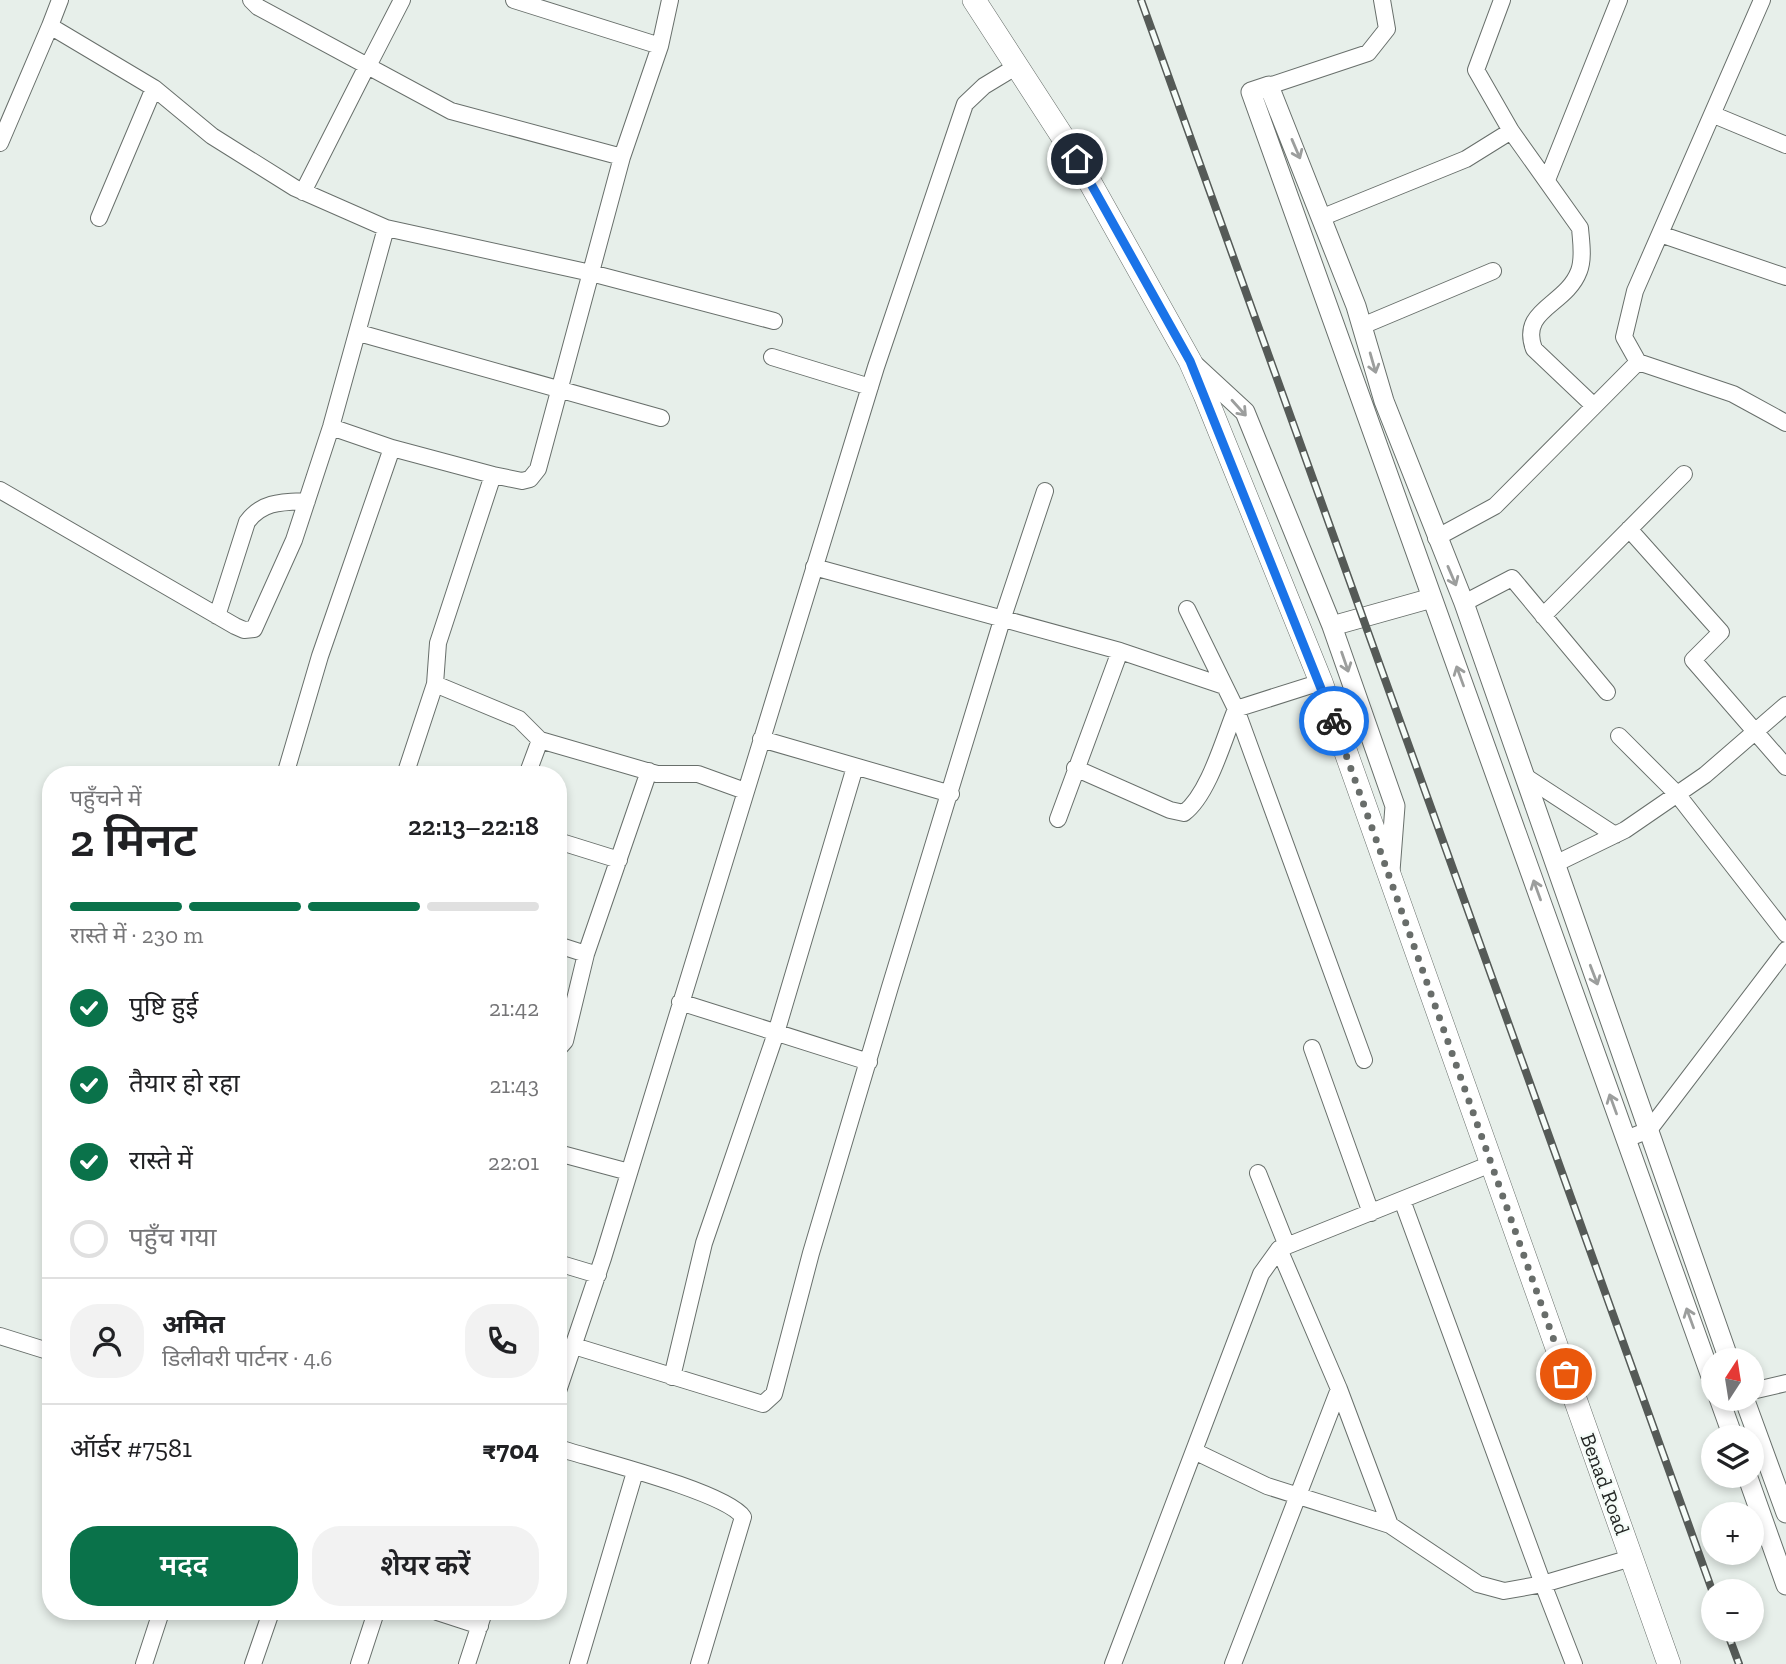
<!DOCTYPE html>
<html lang="hi">
<head>
<meta charset="utf-8">
<style>
  body { margin:0; font-family:"Zilla Slab","Noto Sans Devanagari",serif; background:#f2f2f2; color:#202124; height:100vh; display:flex; flex-direction:column; font-size:26px; white-space:nowrap }
  * { box-sizing:border-box; margin:0 }
  p { font-size:23px; color:#757577 }
  .icon { flex:none; width:38px; height:38px; fill:none; stroke:currentColor; stroke-width:2; stroke-linecap:round; stroke-linejoin:round }
  .map { position:relative; flex:1; overflow:hidden }
  .panel { position:absolute; left:42px; top:766px; width:525px; height:854px; display:flex; flex-direction:column; background:#fff; border-radius:28px; box-shadow:0 4px 10px #0003 }
  .panel>* { flex:none }
  .needle { width:46px; rotate:12deg }
  .tools { position:absolute; left:1701px; top:1348px; display:grid; gap:14px }
  .tools a { display:grid; place-items:center; width:63px; height:63px; border-radius:50%; background:#fff; box-shadow:0 4px 10px #0003; font-size:35px }
  .pin { position:absolute; display:grid; place-items:center; width:60px; height:60px; color:#fff; margin:-30px; border:4px solid #fff; border-radius:50%; box-shadow:0 2px 7px #0007 }
  .courier { position:absolute; display:grid; place-items:center; width:70px; height:70px; margin:-35px; border:5px solid #1a73e8; border-radius:50%; background:#fff; color:#222; box-shadow:0 2px 9px #0007 }
  .summary em { font-style:normal; font-weight:600 }
  .summary div { display:flex; flex-direction:column-reverse }
  .summary { display:flex; align-items:center; justify-content:space-between; height:119px; padding:0 28px }
  h1 { font-size:46px; font-weight:600; line-height:52px }
  .bar { display:grid; grid-template-columns:repeat(4,1fr); gap:10px 7px; align-content:center; height:84px; padding:0 28px }
  .bar i { height:9px; border-radius:5px; background:#e0e0e0 }
  .bar .selected { background:#0a724a }
  .bar p { grid-column:span 4 }
  .line { display:flex; align-items:center; gap:18px; padding:0 28px; border-top:2px solid #e0e0e0 }
  .line div { flex:1 }
  .round { display:grid; place-items:center; flex:none; width:74px; height:74px; border-radius:28px; background:#f2f2f2 }
  ol { padding:0 28px; list-style:none }
  li { display:flex; align-items:center; gap:21px; height:77px }
  li p { margin-inline-start:auto }
  li .icon { padding:7px; border-radius:50%; background:#0a724a; color:#fff; stroke-width:4 }
  li:last-child { color:#757577 }
  li i { width:38px; height:38px; border:4px solid #e0e0e0; border-radius:50% }
  .primary-button { display:flex; gap:14px; margin-top:auto; padding:14px 28px }
  .primary-button a { flex:1; height:80px; border-radius:28px; background:#0a724a; color:#fff; font-size:28px; font-weight:600; line-height:80px; text-align:center }
  .primary-button a+a { background:#f2f2f2; color:#202124 }
  .map>svg:first-child { display:block }
  .lines { fill:none; stroke-linecap:round; stroke-linejoin:round }
  .minor-casing { stroke:#686f6b; stroke-width:18 }
  .tertiary-casing { stroke:#686f6b; stroke-width:21 }
  .secondary-casing { stroke:#686f6b; stroke-width:24 }
  .minor { stroke:#fff; stroke-width:16 }
  .tertiary { stroke:#fff; stroke-width:19 }
  .secondary { stroke:#fff; stroke-width:23 }
  .rail-casing { stroke:#555a57; stroke-width:8 }
  .rail { stroke:#f5fcf8; stroke-width:5; stroke-dasharray:16; stroke-linecap:butt }
  .oneway { stroke:#9c9e9d }
  .done { stroke:#686d6a; stroke-width:7; stroke-dasharray:0 12.6 }
  .route { stroke:#1a73e8; stroke-width:9 }
  .labels { text-anchor:middle; stroke-width:5; stroke-linejoin:round; paint-order:stroke }
  .street-label { font-size:21px; fill:#242725; stroke:#f5fcf8 }
</style>
</head>
<body>
<div class="map">
<svg width="1786" height="1664" viewBox="0 0 1786 1664">
  <rect width="100%" height="100%" fill="#e7efea"/>
  <g class="lines">
    <!-- minor casing -->
    <g class="minor-casing">
      <path id="minor" d="M251,0L258,7L451,111L622,157
        M514,0L660,46
        M1502,0L1476,70L1511,131L1580,228C1581,241 1584,258 1579,271C1566,306 1519,309 1534,349L1594,406
        M50,26L60,0
        M369,64L402,0
        M1269,86L1368,53L1387,29L1382,0
        M1714,115L1786,145
        M0,143L50,26L154,88L212,136L295,188L386,228L591,273L774,321
        M1547,180L1619,0
        M303,192L368,64
        M1323,217L1466,159L1511,131
        M99,218L154,88
        M1660,234L1786,277
        M1362,326L1493,271
        M359,333L661,418
        M772,357L870,387
        M1638,362L1624,337L1635,291L1762,0
        M331,427L392,448
        M493,475L522,481L530,479L538,469L622,157L660,46L670,0
        M0,490L235,626L244,630L254,629L294,540L331,427L386,228
        M1629,529L1721,632L1693,660L1786,767
        M1436,538L1495,506L1638,362L1733,394L1786,423
        M814,567L1120,651L1224,686
        M1464,603L1512,578L1607,692
        M1187,609L1236,709L1364,1060
        M217,616L247,522C262,501 283,502 307,501
        M1543,616L1684,474
        M435,684L519,719L540,740L657,774H698L745,791
        M1619,736L1677,794L1786,934
        M761,739L951,794
        M1075,768L1170,810L1184,813C1209,794 1224,738 1236,709L1321,682
        M285,775L320,656L392,448L493,475L438,643L435,684L405,775
        M527,775L540,740
        M1526,777L1615,835
        M1058,819L1120,651
        M558,841L619,860
        M1557,863L1625,830L1705,775L1786,705
        M558,945L586,954
        M680,1002L869,1062
        M1312,1048L1371,1213
        M558,1049L565,1041L586,954L649,771
        M1626,1139L1649,1130L1786,950
        M558,1153L629,1172
        M1258,1173L1287,1246
        M1279,1249L1491,1164
        M558,1263L598,1275
        M0,1336L51,1352
        M574,1346L763,1404L774,1394L811,1253L890,987L1002,620L1045,491
        M672,1377L704,1243L776,1033L855,767
        M558,1391L603,1258L876,367L965,104L984,86L1017,66
        M1752,1391L1786,1383
        M558,1448C593,1459 726,1492 743,1517L699,1664
        M1194,1451L1267,1486L1390,1525L1478,1584L1504,1591L1543,1584L1402,1200
        M437,1612L480,1626
        M144,1664L161,1612
        M253,1664L271,1612
        M359,1664L376,1612
        M467,1664L484,1612
        M578,1664L635,1472
        M1113,1664L1261,1274L1279,1249L1339,1389L1390,1525
        M1233,1664L1339,1389
        M1574,1664L1543,1584L1631,1558"/>
    </g>
    <!-- tertiary casing -->
    <g class="tertiary-casing">
      <path id="tertiary" d="M1193,364L1245,412L1332,626L1395,806L1390,871
        M1332,626L1432,598
        M1713,1382L1251,92L1269,86L1356,306L1384,401L1464,603L1729,1360
        M1719,1398L1733,1437
        M1744,1398L1786,1513
        M1747,1475L1786,1585"/>
    </g>
    <!-- secondary casing -->
    <g class="secondary-casing">
      <path id="secondary" d="M974,0L1077,159L1190,361L1205,395L1321,682L1669,1664"/>
    </g>
    <!-- minor -->
    <use href="#minor" class="minor"/>
    <!-- tertiary -->
    <use href="#tertiary" class="tertiary"/>
    <!-- secondary -->
    <use href="#secondary" class="secondary"/>
    <!-- rail casing -->
    <g class="rail-casing">
      <path id="rail" d="M1141,0L1713,1593
        M1726,1629L1739,1664"/>
    </g>
    <!-- rail -->
    <use href="#rail" class="rail"/>
  </g>
  <!-- one-way arrows -->
  <defs><path id="oneway-shaft" d="M-6 0H5M1.5-3L5.5 0L1.5 3" fill="none" stroke-width="1.6" stroke-linecap="round" stroke-linejoin="round" transform="scale(1.75)"/></defs>
  <g class="oneway">
    <use href="#oneway-shaft" transform="translate(1296 149) rotate(67)"/>
    <use href="#oneway-shaft" transform="translate(1373 363) rotate(74)"/>
    <use href="#oneway-shaft" transform="translate(1239 408) rotate(48)"/>
    <use href="#oneway-shaft" transform="translate(1452 576) rotate(67)"/>
    <use href="#oneway-shaft" transform="translate(1345 662) rotate(71)"/>
    <use href="#oneway-shaft" transform="translate(1460 676) rotate(-110)"/>
    <use href="#oneway-shaft" transform="translate(1537 890) rotate(-110)"/>
    <use href="#oneway-shaft" transform="translate(1594 975) rotate(69)"/>
    <use href="#oneway-shaft" transform="translate(1613 1104) rotate(-110)"/>
    <use href="#oneway-shaft" transform="translate(1690 1318) rotate(-110)"/>
  </g>
  <g class="lines">
    <!-- done -->
    <path class="done" d="M1334,721L1566,1374"/>
    <!-- route -->
    <path class="route" d="M1077,159L1190,361L1334,721"/>
  </g>
  <g class="labels">
    <!-- street labels -->
    <g class="street-label">
      <text transform="translate(1605 1484) rotate(70)" y="7">Benad Road</text>
    </g>
  </g>
</svg>
<div class="tools">
<a><svg class="needle" viewBox="-14 -14 28 28"><path d="M0-13l5 13h-10z" fill="#e53935"/><path d="M0 13l5-13h-10z" fill="#757577"/></svg></a>
<a><svg class="icon" aria-label="layers" viewBox="0 0 24 24"><path d="M12 4l9 5-9 5-9-5zM3 14l9 5 9-5"/></svg></a>
<a>+</a>
<a>−</a>
</div>
<div class="pin" style="left:1566px;top:1374px;background:#ea580c"><svg class="icon" aria-label="bag" viewBox="0 0 24 24"><path d="M5 8h14l-1 12H6zM9 8a3 3 0 0 1 6 0"/></svg></div>
<div class="pin" style="left:1077px;top:159px;background:#1f2937"><svg class="icon" aria-label="home" viewBox="0 0 24 24"><path d="M3 11l9-7 9 7M6 9v11h12V9"/></svg></div>
<div class="courier" style="left:1334px;top:721px"><svg class="icon" aria-label="bike" viewBox="0 0 24 24"><circle cx="6" cy="16" r="4"/><circle cx="18" cy="16" r="4"/><path d="M6 16l4-8h5l3 8M10 8l3 8H6M13 5h3"/></svg></div>
<section class="panel">
<div class="summary"><div><h1>2 मिनट</h1><p>पहुँचने में</p></div><em>22:13–22:18</em></div>
<div class="bar"><i class="selected"></i><i class="selected"></i><i class="selected"></i><i></i><p>रास्ते में · 230 m</p></div>
<ol>
<li><svg class="icon" aria-label="check" viewBox="0 0 24 24"><path d="M5 12l5 5 9-10"/></svg>पुष्टि हुई<p>21:42</p></li>
<li><svg class="icon" aria-label="check" viewBox="0 0 24 24"><path d="M5 12l5 5 9-10"/></svg>तैयार हो रहा<p>21:43</p></li>
<li><svg class="icon" aria-label="check" viewBox="0 0 24 24"><path d="M5 12l5 5 9-10"/></svg>रास्ते में<p>22:01</p></li>
<li><i></i>पहुँच गया</li>
</ol>
<div class="line" style="height:126px"><a class="round"><svg class="icon" aria-label="person" viewBox="0 0 24 24"><circle cx="12" cy="8" r="4"/><path d="M4 21q1-7 8-7t8 7"/></svg></a><div><b>अमित</b><p>डिलीवरी पार्टनर · 4.6</p></div><a class="round"><svg class="icon" aria-label="phone" viewBox="0 0 24 24"><path d="M5 4h4l2 5-3 2q2 4 5 5l2-3 5 2v4C11 20 4 13 5 4z"/></svg></a></div>
<div class="line" style="height:91px"><div>ऑर्डर #7581</div><b>₹704</b></div>
<div class="primary-button"><a>मदद</a><a>शेयर करें</a></div>
</section>
</div>
</body>
</html>
